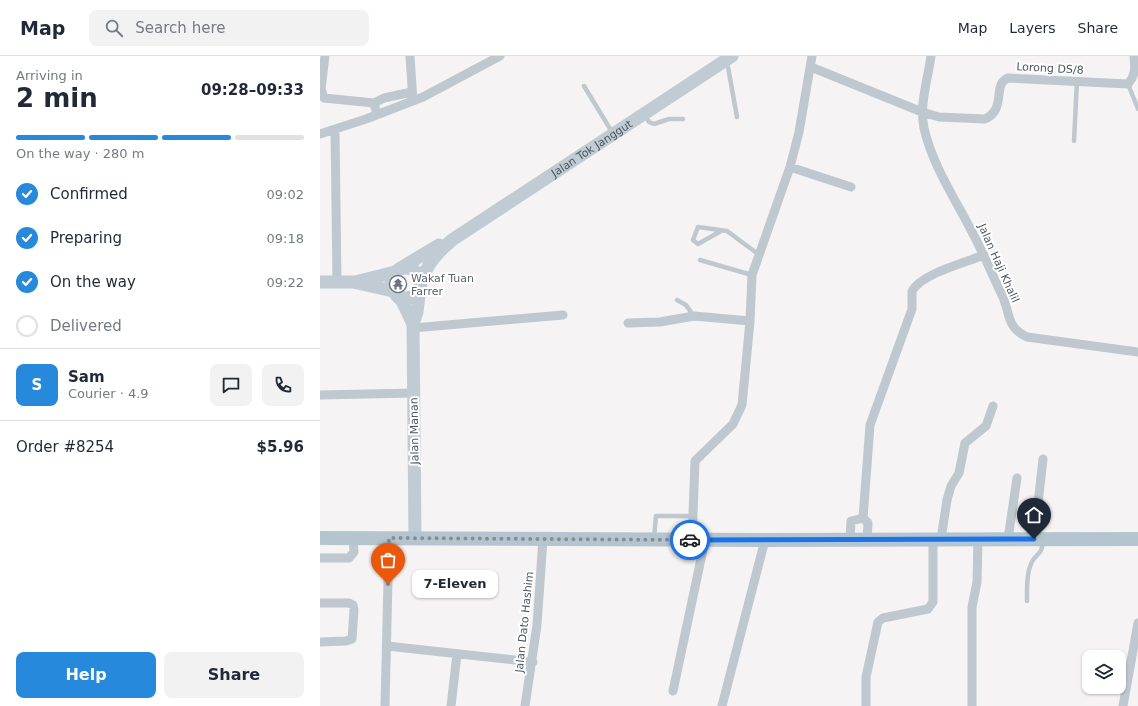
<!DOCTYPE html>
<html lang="en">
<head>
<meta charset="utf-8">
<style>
  body { margin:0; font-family:"DejaVu Sans",sans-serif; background:#f2f2f3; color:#1f2937; height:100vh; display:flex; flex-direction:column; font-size:15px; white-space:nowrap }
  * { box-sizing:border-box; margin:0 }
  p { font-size:13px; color:#747a83 }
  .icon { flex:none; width:22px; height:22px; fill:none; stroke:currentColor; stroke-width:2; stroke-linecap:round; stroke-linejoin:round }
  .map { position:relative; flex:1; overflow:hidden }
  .panel { display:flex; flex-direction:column; background:#fff; width:320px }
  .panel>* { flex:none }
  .buttons { position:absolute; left:762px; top:594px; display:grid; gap:8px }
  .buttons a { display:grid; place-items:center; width:44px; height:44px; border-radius:8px; background:#fff; box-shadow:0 1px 3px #0004; font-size:20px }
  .pin { position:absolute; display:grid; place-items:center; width:34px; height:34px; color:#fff; margin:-41px -17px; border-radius:50% 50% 50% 0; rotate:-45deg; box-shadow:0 0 4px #0007 }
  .pin .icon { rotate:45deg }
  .courier { position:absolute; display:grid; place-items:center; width:40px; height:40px; margin:-20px; border:3px solid #1a73e8; border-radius:50%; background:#fff; color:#222; box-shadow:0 1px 5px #0007 }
  .bubble { position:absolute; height:28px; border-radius:8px; background:#fff; box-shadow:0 1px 3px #0004; font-size:13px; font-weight:700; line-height:28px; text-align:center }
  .head em { font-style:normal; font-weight:700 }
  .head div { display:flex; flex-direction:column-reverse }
  .head { display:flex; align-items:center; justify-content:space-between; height:68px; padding:0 16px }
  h1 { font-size:26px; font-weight:700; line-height:30px }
  .bar { display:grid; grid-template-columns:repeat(4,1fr); gap:6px 4px; align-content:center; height:48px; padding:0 16px }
  .bar i { height:5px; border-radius:3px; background:#e0e1e3 }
  .bar .selected { background:#2689db }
  .bar p { grid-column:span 4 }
  .line { display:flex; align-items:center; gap:10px; padding:0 16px; border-top:1px solid #e0e1e3 }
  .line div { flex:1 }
  .round { display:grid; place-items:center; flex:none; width:42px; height:42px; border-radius:8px; background:#f2f2f3 }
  ol { padding:0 16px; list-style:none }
  li { display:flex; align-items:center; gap:12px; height:44px }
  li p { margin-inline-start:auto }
  li .icon { padding:4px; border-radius:50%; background:#2689db; color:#fff; stroke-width:4 }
  li:last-child { color:#747a83 }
  li i { width:22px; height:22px; border:2px solid #e0e1e3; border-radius:50% }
  .action { display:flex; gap:8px; margin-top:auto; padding:8px 16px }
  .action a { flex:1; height:46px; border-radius:8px; background:#2689db; color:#fff; font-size:16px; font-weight:700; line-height:46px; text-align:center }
  .action a+a { background:#f2f2f3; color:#1f2937 }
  header { display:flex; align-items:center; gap:24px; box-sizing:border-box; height:56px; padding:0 20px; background:#fff; border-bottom:1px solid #e0e1e3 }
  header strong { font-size:19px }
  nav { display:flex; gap:22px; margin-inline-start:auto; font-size:14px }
  .search { width:280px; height:36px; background:#f2f2f3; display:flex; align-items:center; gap:10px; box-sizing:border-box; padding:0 14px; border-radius:8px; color:#747a83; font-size:15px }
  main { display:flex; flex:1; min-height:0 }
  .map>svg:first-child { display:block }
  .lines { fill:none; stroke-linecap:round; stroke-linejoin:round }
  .service { stroke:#bfc8ce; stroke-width:4.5 }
  .minor { stroke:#bfc8ce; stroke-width:9 }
  .secondary { stroke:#c0cbd3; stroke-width:13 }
  .primary { stroke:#b5c5cf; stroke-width:14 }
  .done { stroke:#868e93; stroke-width:4; stroke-dasharray:0 7.2 }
  .route { stroke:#1a73e8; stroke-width:5 }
  .labels { text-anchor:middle; stroke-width:4; stroke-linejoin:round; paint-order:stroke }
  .street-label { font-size:11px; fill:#4b585f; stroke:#fff }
  .worship-label { font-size:11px; fill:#5b616d; stroke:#fff; text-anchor:start }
</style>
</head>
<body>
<header>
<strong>Map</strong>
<div class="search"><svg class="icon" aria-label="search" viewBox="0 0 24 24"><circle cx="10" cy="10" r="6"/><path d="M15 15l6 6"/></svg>Search here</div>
<nav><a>Map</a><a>Layers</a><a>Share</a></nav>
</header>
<main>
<section class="panel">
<div class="head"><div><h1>2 min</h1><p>Arriving in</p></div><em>09:28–09:33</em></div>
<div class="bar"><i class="selected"></i><i class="selected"></i><i class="selected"></i><i></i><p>On the way · 280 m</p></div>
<ol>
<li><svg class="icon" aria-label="check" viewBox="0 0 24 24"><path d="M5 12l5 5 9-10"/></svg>Confirmed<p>09:02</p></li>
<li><svg class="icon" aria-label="check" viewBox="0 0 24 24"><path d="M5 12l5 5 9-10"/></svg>Preparing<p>09:18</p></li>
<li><svg class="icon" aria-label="check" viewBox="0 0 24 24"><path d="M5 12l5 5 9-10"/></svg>On the way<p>09:22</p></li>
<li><i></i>Delivered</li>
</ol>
<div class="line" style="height:72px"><b class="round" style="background:#2689db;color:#fff">S</b><div><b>Sam</b><p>Courier · 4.9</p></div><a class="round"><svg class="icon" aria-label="chat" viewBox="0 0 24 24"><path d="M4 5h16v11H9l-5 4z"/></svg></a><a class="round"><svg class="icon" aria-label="phone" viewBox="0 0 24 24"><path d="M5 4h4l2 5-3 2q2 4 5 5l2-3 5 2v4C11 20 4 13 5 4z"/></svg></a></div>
<div class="line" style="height:52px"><div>Order #8254</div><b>$5.96</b></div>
<div class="action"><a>Help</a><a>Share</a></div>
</section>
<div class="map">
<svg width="818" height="650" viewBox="0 0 818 650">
  <rect width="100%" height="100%" fill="#f5f3f3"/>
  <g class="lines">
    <!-- service -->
    <path class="service" d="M405,7L408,11L417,61
      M808,28L818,53
      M264,30L292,76
      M324,58L329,66L334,68L349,63H363
      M754,85L757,25
      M401,175L378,188L373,184L378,171L407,175L438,198
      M380,204L432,219
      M357,244L366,249L373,259
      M334,482L336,460H373
      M707,545C707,534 706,518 711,508C716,496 722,501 723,484"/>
    <!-- minor -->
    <path class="minor" d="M5,0L1,33L4,42L54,47L57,59
      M90,0L93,45
      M611,0C608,23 599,49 604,72C612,108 634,141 651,174C662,194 671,216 681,237C691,256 685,271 707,281L818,296
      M491,11L602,56L619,61L665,63C687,53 672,28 688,22L808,28C816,19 815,12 814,0
      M54,47L64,42L92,36
      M15,74L17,226
      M0,78L46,63L103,41L180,0
      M470,111L531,131
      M308,267L340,266L374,260L430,265
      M93,272L243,259
      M0,339L94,337
      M621,483L627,444L631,430L639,417L645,387L666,370L673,350
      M688,483L697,422
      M714,483L723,403
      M372,484L375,405L413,368L422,349L430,265L432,219L470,111L479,76L492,0
      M530,484L531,465L543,462
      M547,484L548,467L543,462L550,369L592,253V235C603,217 644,207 664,199
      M0,502H29L34,496L33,482
      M0,547H29L33,549L34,554L32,583L26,585L0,586
      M67,590L213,606
      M353,635L385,484
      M65,650L69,482
      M131,650L137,598
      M205,650L217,569L223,483
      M402,650L445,484
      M546,650V621L558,566L563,562L608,553L613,546V483
      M652,650V551L657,526L658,483
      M803,650L818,567"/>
    <!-- secondary -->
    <g class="secondary">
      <circle cx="86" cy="227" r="15"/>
      <path d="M79,213L119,189"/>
      <path d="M0,226H33L73,235"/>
      <path d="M35,226L75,216"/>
      <path id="s1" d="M101,226C107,208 117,197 132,184L412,0"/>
      <path d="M76,239L82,245L93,268"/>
      <path d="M95,482L93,268L97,256L100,231"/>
    </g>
    <!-- primary -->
    <path class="primary" d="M0,482L445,484L818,483"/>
  </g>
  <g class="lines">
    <!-- done -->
    <path class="done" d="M68,528L69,482L370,484"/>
    <!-- route -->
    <path class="route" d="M370,484L714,483"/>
  </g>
  <!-- icons -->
  <defs>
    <g id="temple-ring" transform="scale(0.9)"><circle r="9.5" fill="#fff" stroke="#6b7280" stroke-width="1.5"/><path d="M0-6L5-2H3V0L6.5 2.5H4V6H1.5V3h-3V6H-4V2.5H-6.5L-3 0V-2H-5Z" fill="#6b7280"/></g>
  </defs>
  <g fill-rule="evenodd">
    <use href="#temple-ring" x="78" y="228"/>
  </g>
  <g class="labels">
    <!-- street labels -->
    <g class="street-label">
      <text transform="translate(730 12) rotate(3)" y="4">Lorong DS/8</text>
      <text dy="4" stroke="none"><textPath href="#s1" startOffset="220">Jalan Tok Janggut</textPath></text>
      <text transform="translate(679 207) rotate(66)" y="4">Jalan Haji Khalil</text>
      <text transform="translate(94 375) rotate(-91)" y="4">Jalan Manan</text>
      <text transform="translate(204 566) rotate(-84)" y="4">Jalan Dato Hashim</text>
    </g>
    <!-- worship labels -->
    <g class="worship-label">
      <text x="91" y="226">Wakaf Tuan<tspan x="91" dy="13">Farrer</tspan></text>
    </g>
  </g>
</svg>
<div class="buttons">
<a><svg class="icon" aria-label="layers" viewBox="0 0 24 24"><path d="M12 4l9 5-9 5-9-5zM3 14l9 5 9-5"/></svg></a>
</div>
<div class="pin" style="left:68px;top:528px;background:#ea580c"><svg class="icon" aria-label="bag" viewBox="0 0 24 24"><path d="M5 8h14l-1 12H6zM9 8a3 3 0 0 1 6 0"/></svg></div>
<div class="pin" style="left:714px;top:483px;background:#1f2937"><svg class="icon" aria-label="home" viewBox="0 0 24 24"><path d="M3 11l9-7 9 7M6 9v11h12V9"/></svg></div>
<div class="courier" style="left:370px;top:484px"><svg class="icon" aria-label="car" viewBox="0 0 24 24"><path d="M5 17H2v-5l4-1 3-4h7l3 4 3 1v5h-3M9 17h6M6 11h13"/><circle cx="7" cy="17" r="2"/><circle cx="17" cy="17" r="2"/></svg></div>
<div class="bubble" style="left:92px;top:514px;width:86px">7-Eleven</div>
</div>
</main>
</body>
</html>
